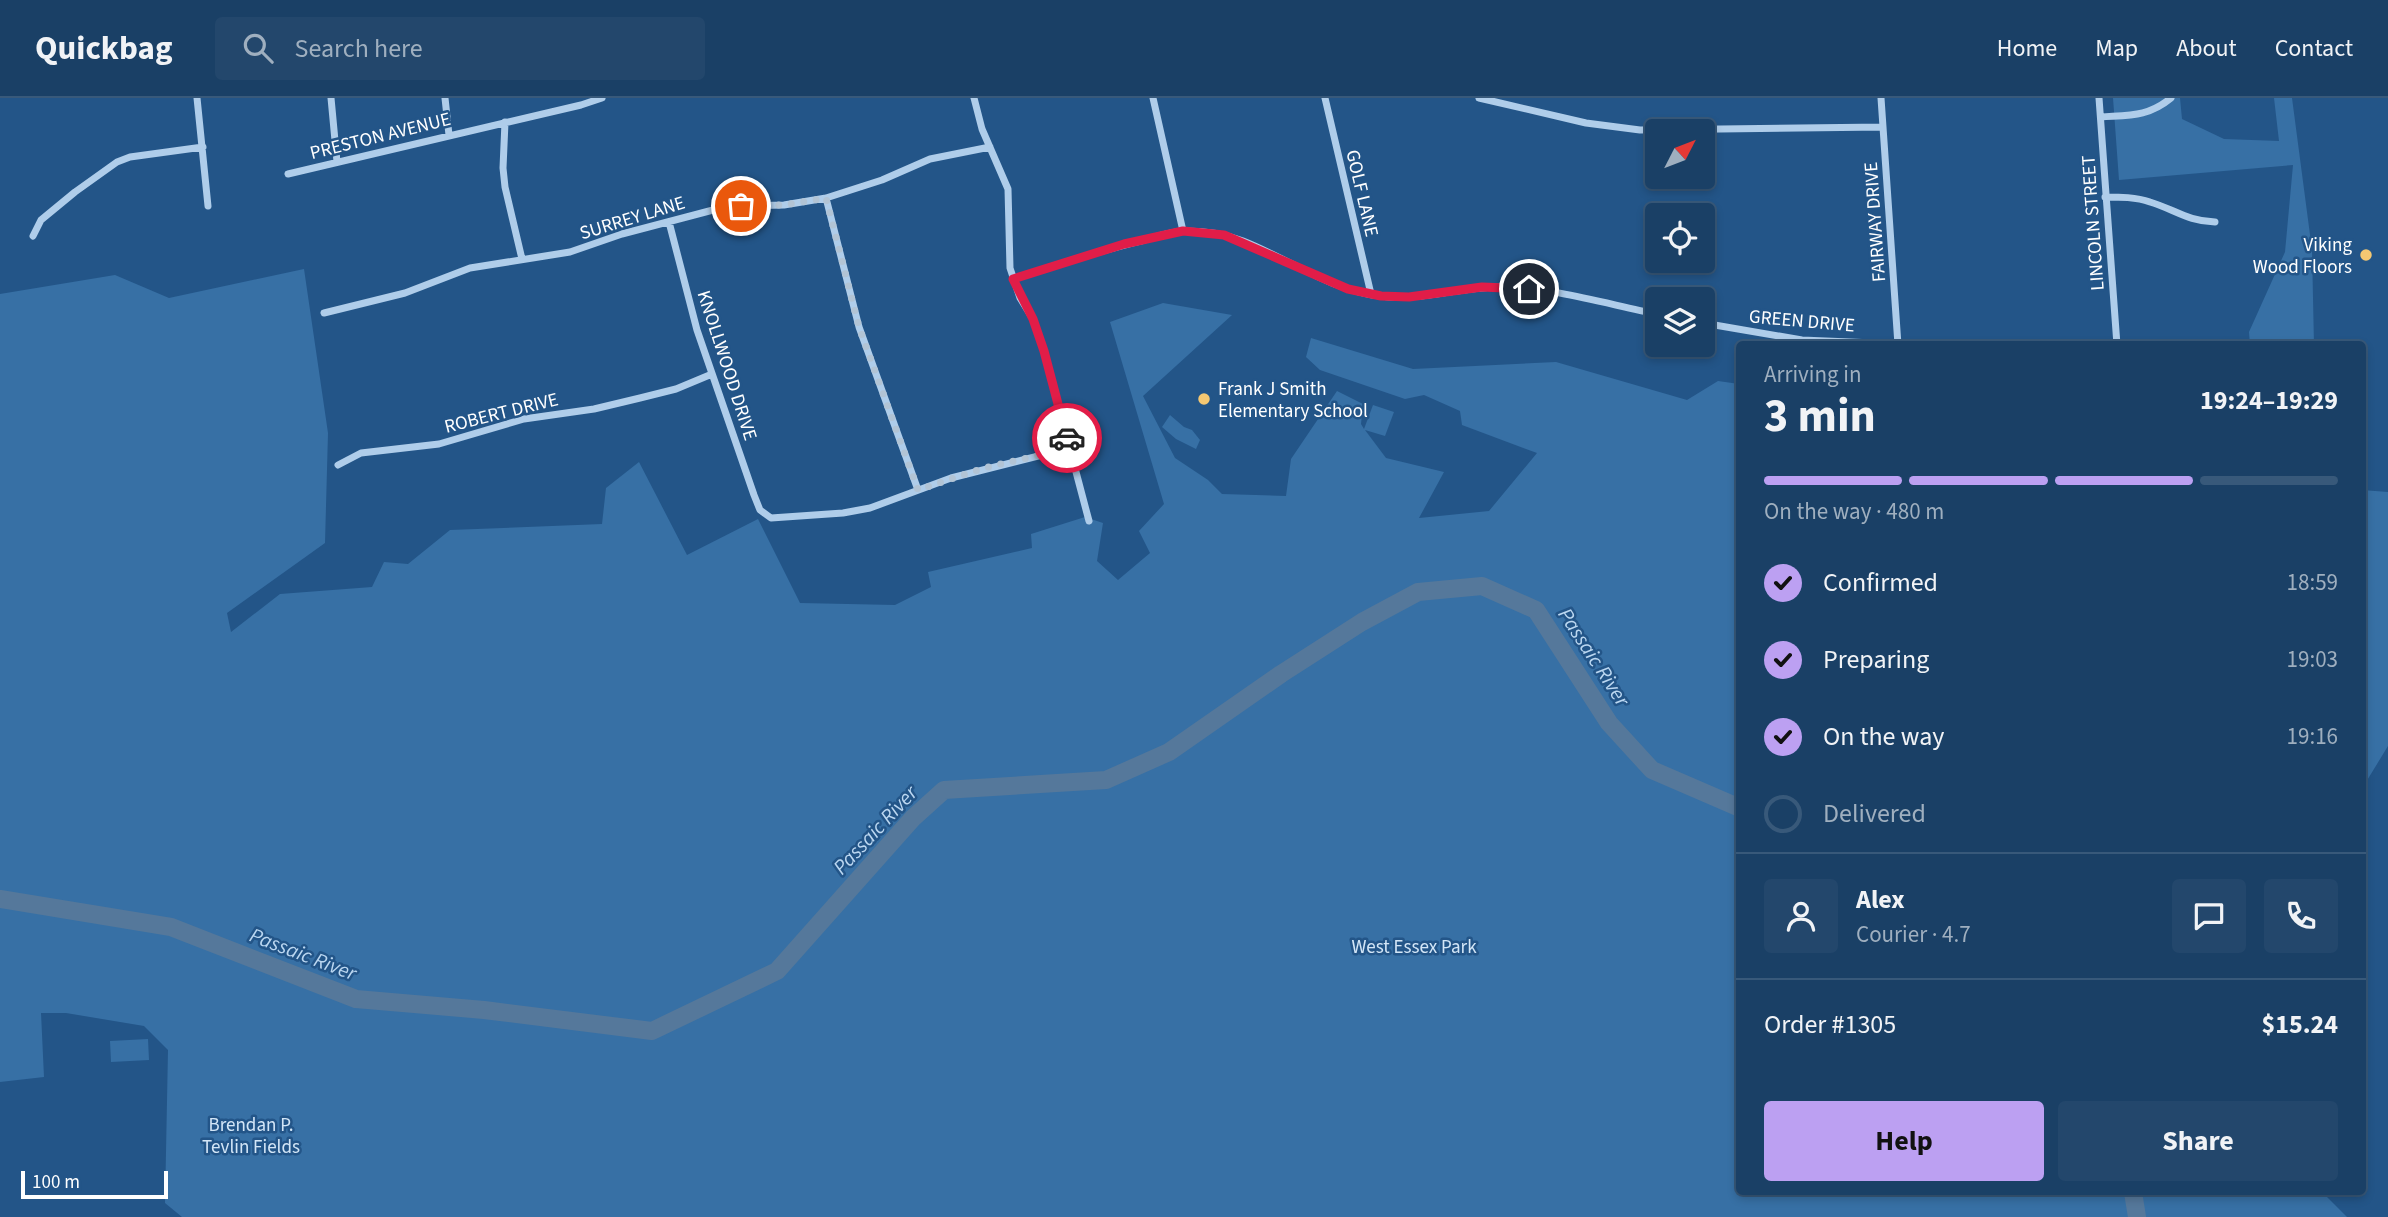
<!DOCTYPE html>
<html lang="en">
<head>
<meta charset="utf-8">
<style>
  body { margin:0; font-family:"Source Sans 3",sans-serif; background:#23476c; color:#f1f3f6; height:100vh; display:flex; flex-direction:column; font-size:26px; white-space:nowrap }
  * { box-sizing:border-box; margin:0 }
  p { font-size:23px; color:#9fafbf }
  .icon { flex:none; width:38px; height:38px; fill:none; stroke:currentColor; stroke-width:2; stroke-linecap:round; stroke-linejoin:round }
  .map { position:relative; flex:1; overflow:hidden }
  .drawer { position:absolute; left:1736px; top:243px; width:630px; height:854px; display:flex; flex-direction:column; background:#1a4066; border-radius:7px; box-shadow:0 4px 10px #0003,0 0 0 2px #38597a }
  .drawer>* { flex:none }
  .needle { width:46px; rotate:48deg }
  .fabs { position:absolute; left:1645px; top:21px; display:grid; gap:14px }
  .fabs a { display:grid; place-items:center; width:70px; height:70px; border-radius:7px; background:#1a4066; box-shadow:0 4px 10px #0003,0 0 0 2px #38597a; font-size:35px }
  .scale { position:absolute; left:21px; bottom:18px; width:147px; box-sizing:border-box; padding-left:7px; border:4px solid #fff; border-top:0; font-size:19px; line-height:24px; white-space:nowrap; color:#fff; -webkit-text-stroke:5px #235588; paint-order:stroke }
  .pin { position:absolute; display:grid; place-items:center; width:60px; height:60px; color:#fff; margin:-30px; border:4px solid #fff; border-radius:50%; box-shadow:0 2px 7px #0007 }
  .courier { position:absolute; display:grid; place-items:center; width:70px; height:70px; margin:-35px; border:5px solid #e11d48; border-radius:50%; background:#fff; color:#222; box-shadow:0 2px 9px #0007 }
  .overview em { font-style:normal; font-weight:700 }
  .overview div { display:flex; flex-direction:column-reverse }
  .overview { display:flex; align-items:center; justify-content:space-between; height:119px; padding:0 28px }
  h1 { font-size:46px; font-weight:700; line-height:52px }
  .bar { display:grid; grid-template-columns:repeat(4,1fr); gap:10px 7px; align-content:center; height:84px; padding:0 28px }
  .bar i { height:9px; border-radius:5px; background:#38597a }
  .bar .on { background:#bca0f2 }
  .bar p { grid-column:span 4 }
  .line { display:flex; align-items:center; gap:18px; padding:0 28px; border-top:2px solid #38597a }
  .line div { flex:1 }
  .round { display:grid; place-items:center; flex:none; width:74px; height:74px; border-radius:7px; background:#23476c }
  ol { padding:0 28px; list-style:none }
  li { display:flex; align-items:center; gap:21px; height:77px }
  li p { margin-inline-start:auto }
  li .icon { padding:7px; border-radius:50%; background:#bca0f2; color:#111; stroke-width:4 }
  li:last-child { color:#9fafbf }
  li i { width:38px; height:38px; border:4px solid #38597a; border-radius:50% }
  .primary-button { display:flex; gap:14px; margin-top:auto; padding:14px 28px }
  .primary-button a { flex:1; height:80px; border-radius:7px; background:#bca0f2; color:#111; font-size:28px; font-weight:700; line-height:80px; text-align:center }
  .primary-button a+a { background:#23476c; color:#f1f3f6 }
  header { display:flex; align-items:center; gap:42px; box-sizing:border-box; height:98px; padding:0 35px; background:#1a4066; border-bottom:2px solid #38597a }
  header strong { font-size:33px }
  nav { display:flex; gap:38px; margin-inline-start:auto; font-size:24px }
  .search { width:490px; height:63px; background:#23476c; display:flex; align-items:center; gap:18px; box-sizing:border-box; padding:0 24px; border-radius:7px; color:#9fafbf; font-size:26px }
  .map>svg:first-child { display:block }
  .green { fill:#3770a5 }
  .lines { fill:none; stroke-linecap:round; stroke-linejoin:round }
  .river { stroke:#55789b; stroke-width:18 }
  .street { stroke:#afcdea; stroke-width:7 }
  .done { stroke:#b2c4d5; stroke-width:7; stroke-dasharray:0 12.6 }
  .route { stroke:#e11d48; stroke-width:9 }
  .poi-dot { fill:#f5c872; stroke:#235588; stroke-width:2.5 }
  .labels { text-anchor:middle; stroke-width:5; stroke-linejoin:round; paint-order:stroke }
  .street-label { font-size:19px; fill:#fff; stroke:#235588 }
  .poi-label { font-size:19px; fill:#fff; stroke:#235588; text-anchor:end }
  .park-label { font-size:19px; fill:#d3e6f7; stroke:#235588 }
  .water-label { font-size:21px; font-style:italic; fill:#bbd7f1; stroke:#235588 }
</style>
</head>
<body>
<header>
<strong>Quickbag</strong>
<div class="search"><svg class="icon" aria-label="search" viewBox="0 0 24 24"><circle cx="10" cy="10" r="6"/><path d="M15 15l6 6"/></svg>Search here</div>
<nav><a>Home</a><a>Map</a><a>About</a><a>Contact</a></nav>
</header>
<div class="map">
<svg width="2388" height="1119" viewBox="0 0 2388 1119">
  <rect width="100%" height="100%" fill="#235588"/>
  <!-- green -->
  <path class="green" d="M2113,0H2180L2182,21L2224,41L2279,43L2274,0H2292L2312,152L2314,247H2250L2249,234L2285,154L2293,67L2119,82Z
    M304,171L328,335L325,445L227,515L231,534L280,496L372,489L384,464L408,466L450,432L602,426L606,390L639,364L687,457L758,421L800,505L895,507L931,489L928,474L1032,450L1031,436L1085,419L1103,425L1097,463L1118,482L1150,455L1139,433L1164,406L1110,224L1163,205L1232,217L1143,298L1175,360L1208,382L1222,396L1286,398L1291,361L1337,293L1363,306L1361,326L1364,331L1373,307L1394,314L1385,338L1365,332L1386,360L1444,374L1419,420L1489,413L1537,355L1462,327L1460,313L1424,297L1405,301L1320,272L1306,259L1311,240L1413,271L1556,264L1687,302L1718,283L1739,286L1740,1094H2322L2347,1119H182L165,1105L168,952L144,928L66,915H41L44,979L0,984V196L115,177L169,200Z
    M1170,317L1184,329L1192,332L1200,342L1196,351L1176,341L1162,329Z
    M2362,392L2388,394V648L2363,689Z
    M148,941L149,962L111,964L110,943Z"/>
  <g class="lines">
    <!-- river -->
    <path class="river" d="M0,801L171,829L356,901L484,912L652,933L777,873L913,720L944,692L1106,682L1169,654L1281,576L1362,524L1418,494L1482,488L1536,512L1609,625L1652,672L1740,710
      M2133,1094L2137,1119"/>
    <!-- street -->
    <path class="street" d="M197,0L208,108
      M331,0L337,64
      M445,0L449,37
      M974,0L982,31L1008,91L1010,170L1020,200L1033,221L1044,253L1089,423
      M1153,0L1183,133
      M1325,0L1371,196
      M1479,0L1586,25L1640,32L1883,29
      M1881,0L1898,247
      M2099,0L2117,247
      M2101,19C2129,17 2148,19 2171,0
      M505,24L503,70L505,89L522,161
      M288,76L581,7L602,0
      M2105,99C2120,99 2136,99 2150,104C2176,112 2187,123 2215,124
      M826,100L859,229L918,392
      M669,124L697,232L754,397L760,412L771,420L843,415L870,410L951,380L1070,350
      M33,138L41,122L75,94L117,64L130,59L203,49
      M1013,181C1057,167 1100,152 1145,142C1158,138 1172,133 1186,133C1205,133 1225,136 1243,143C1289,161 1330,192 1380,198C1422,204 1464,187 1506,189C1553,190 1611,207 1657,216
      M324,215L405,195L470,170L570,154L622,136L713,112L741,108L784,107L826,100L882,82L930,61L990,49
      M1703,225L1802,242L1898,246
      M338,367L361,355L439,346L524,321L594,311L640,300L676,291L712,276"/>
  </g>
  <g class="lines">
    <!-- done -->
    <path class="done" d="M741,108L784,107L826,100L859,229L918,392L984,370L1070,350L1067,340"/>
    <!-- route -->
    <path class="route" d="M1067,340L1044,253L1033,221L1013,181L1124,146L1183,133L1224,137L1348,191L1381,198L1409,199L1482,189L1529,191"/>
  </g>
  <!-- markers -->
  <g class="poi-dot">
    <circle cx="2366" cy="157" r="7"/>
    <circle cx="1204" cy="301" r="7"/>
  </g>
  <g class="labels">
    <!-- street labels -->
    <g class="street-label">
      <text transform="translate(380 37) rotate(-14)" y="7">PRESTON AVENUE</text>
      <text transform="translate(1363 95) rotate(77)" y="7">GOLF LANE</text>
      <text transform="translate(632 119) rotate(-17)" y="7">SURREY LANE</text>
      <text transform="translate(1874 124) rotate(-94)" y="7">FAIRWAY DRIVE</text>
      <text transform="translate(2092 125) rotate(-94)" y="7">LINCOLN STREET</text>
      <text transform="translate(1802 222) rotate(5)" y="7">GREEN DRIVE</text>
      <text transform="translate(728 267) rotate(72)" y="7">KNOLLWOOD DRIVE</text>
      <text transform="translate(501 314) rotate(-14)" y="7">ROBERT DRIVE</text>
    </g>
    <!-- poi labels -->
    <g class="poi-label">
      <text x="2352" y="153">Viking<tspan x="2352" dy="22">Wood Floors</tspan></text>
      <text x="1218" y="297" text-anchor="start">Frank J Smith<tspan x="1218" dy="22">Elementary School</tspan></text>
    </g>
    <!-- park labels -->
    <g class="park-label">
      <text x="1414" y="855">West Essex Park</text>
      <text x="251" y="1033">Brendan P.<tspan x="251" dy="22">Tevlin Fields</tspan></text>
    </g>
    <!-- water labels -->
    <g class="water-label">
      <text transform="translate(1594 559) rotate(57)" y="7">Passaic River</text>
      <text transform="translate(875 732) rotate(-47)" y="7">Passaic River</text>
      <text transform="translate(303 856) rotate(21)" y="7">Passaic River</text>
    </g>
  </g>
</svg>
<div class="fabs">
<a><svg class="needle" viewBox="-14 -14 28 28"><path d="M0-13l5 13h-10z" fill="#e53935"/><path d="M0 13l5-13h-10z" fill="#9fafbf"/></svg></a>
<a><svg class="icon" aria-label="locate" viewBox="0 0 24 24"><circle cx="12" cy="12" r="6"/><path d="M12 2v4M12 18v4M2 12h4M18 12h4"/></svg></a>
<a><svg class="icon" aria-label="layers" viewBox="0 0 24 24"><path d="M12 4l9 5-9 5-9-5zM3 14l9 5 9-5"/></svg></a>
</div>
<div class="scale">100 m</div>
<div class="pin" style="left:741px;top:108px;background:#ea580c"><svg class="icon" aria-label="bag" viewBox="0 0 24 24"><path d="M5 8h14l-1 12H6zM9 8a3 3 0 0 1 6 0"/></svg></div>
<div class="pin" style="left:1529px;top:191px;background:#1f2937"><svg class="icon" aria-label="home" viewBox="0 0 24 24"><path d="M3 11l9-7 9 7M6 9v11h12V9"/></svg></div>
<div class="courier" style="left:1067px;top:340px"><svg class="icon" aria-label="car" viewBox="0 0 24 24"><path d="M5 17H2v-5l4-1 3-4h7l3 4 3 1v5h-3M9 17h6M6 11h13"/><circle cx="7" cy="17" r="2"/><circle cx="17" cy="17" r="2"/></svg></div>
<section class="drawer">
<div class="overview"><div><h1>3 min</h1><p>Arriving in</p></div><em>19:24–19:29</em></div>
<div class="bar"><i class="on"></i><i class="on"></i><i class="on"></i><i></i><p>On the way · 480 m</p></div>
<ol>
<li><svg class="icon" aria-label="check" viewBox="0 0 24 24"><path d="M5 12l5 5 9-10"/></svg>Confirmed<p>18:59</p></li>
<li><svg class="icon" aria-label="check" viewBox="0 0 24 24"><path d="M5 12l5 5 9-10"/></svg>Preparing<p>19:03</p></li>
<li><svg class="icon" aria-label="check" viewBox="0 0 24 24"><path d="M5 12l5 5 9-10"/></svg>On the way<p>19:16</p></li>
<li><i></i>Delivered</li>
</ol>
<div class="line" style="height:126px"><a class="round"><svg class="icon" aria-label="person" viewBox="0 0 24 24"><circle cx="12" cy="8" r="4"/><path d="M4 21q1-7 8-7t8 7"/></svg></a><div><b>Alex</b><p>Courier · 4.7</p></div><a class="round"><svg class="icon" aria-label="chat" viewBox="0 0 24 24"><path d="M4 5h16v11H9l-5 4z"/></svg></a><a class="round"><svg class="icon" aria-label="phone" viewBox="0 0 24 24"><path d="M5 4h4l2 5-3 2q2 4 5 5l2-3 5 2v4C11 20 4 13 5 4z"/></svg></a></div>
<div class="line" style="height:91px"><div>Order #1305</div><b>$15.24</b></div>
<div class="primary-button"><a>Help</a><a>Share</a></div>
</section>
</div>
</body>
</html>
